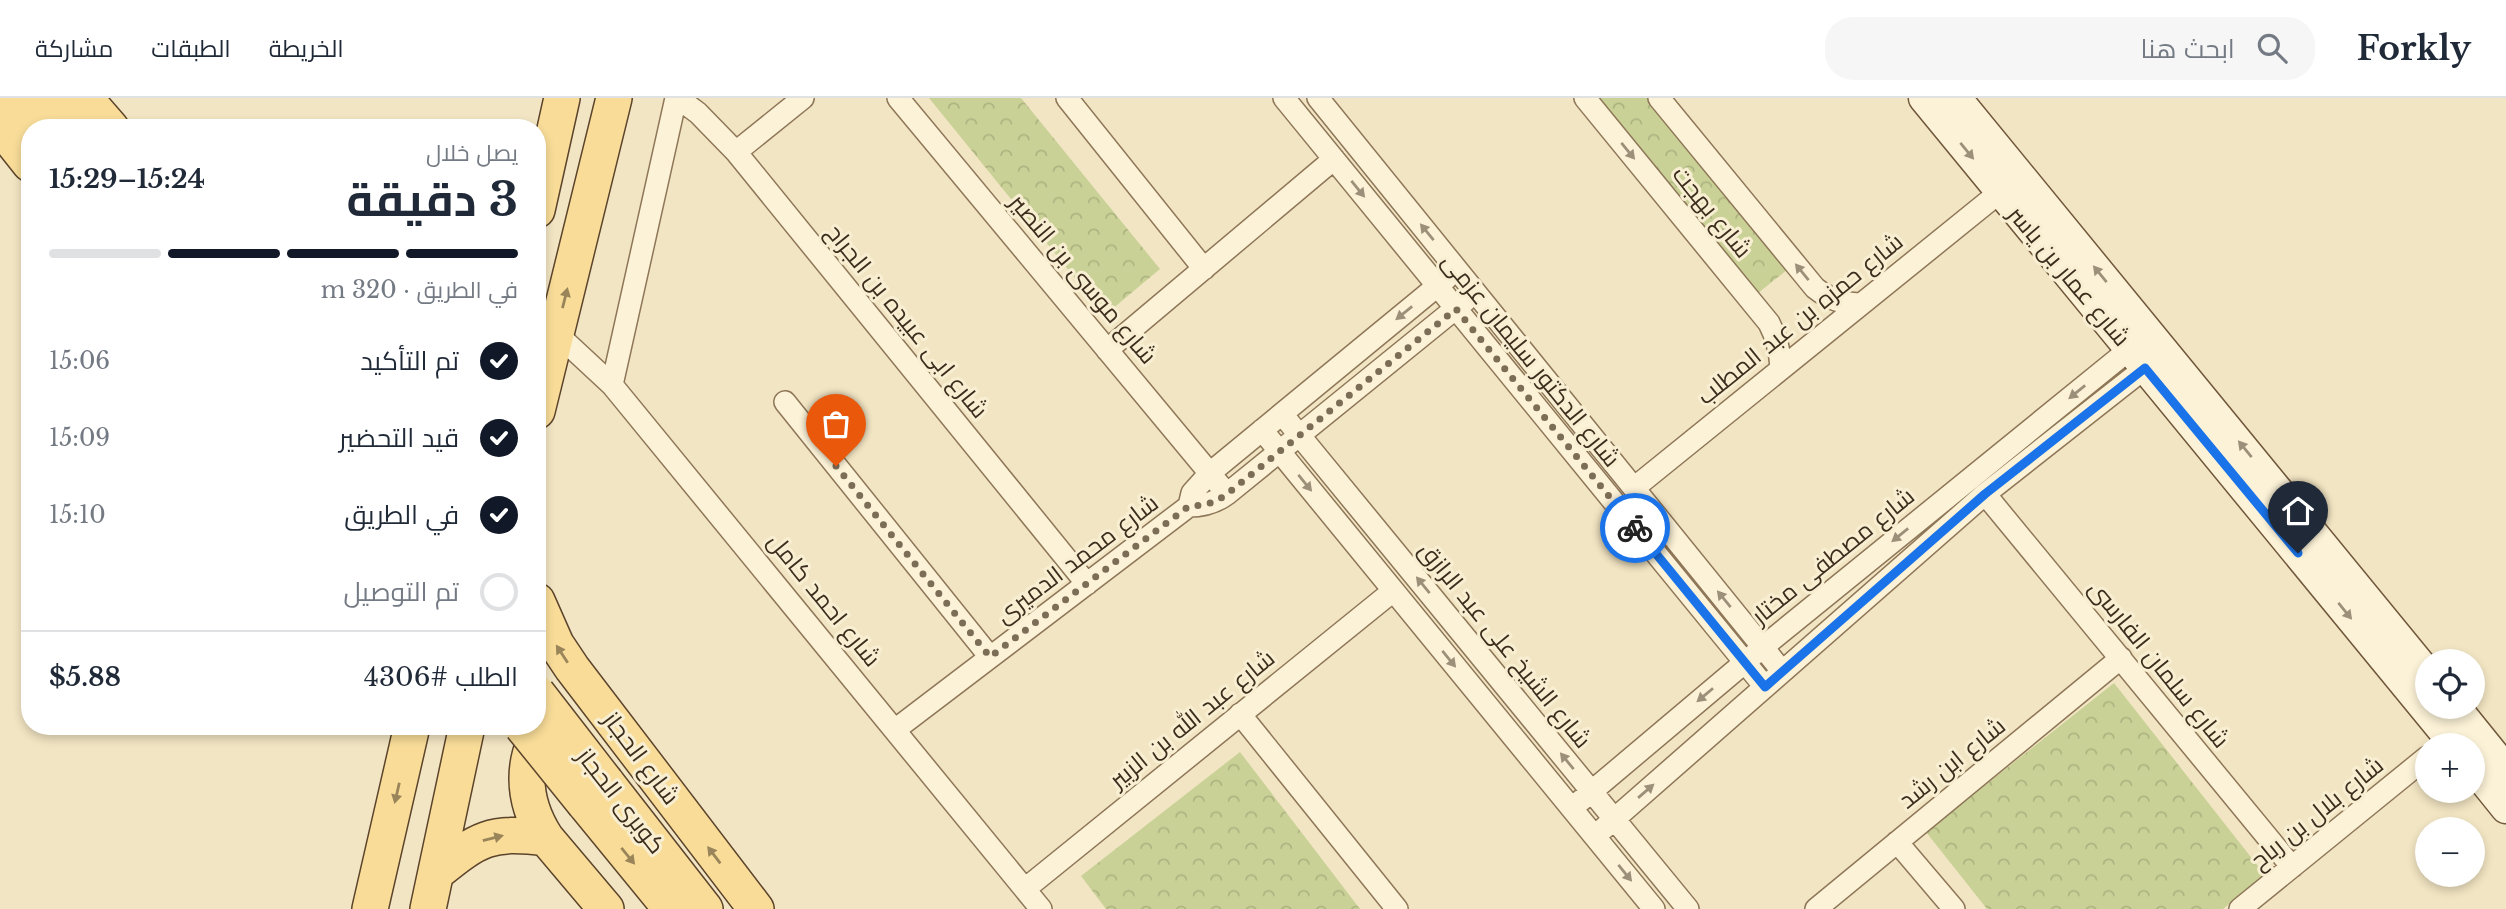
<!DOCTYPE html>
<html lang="ar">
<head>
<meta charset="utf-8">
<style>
  body { margin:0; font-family:"Libre Baskerville",Cairo,serif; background:#f6f6f7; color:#1f2937; direction:rtl; height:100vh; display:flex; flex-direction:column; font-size:26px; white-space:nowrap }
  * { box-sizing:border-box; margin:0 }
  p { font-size:23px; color:#747a83 }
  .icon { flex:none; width:38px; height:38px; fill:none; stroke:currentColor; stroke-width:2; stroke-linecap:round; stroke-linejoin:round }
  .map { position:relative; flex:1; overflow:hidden; direction:ltr }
  .details { position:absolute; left:21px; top:21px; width:525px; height:616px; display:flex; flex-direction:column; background:#fff; border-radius:28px; box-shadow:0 4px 10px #0003; direction:rtl }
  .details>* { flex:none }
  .tools { position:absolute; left:2415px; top:551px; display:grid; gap:14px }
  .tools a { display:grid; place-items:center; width:70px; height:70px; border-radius:50%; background:#fff; box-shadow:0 4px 10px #0003; font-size:35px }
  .pin { position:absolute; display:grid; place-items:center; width:60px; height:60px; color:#fff; margin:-72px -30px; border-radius:50% 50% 50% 0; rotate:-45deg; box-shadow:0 0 7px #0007 }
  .pin .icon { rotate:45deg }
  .courier { position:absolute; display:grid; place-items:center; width:70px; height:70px; margin:-35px; border:5px solid #1a73e8; border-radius:50%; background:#fff; color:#222; box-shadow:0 2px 9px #0007 }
  .overview em { font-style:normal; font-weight:700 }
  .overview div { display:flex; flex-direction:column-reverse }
  .overview { display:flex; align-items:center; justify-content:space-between; height:119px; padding:0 28px }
  h1 { font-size:46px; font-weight:700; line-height:52px }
  .bar { display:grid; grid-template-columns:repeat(4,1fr); gap:10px 7px; align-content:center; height:84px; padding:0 28px }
  .bar i { height:9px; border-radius:5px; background:#e0e1e3 }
  .bar .on { background:#111827 }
  .bar p { grid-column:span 4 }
  .line { display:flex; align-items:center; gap:18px; padding:0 28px; border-top:2px solid #e0e1e3 }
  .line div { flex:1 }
  ol { padding:0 28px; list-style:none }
  li { display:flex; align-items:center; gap:21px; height:77px }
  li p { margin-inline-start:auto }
  li .icon { padding:7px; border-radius:50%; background:#111827; color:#fff; stroke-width:4 }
  li:last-child { color:#747a83 }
  li i { width:38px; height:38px; border:4px solid #e0e1e3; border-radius:50% }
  header { display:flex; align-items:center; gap:42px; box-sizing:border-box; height:98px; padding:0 35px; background:#fff; border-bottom:2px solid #e0e1e3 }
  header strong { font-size:33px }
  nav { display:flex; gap:38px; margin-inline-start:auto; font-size:24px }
  .search { width:490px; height:63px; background:#f6f6f7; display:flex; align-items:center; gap:18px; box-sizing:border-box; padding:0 24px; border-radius:28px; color:#747a83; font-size:26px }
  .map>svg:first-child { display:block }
  .park { fill:url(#park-crowns) }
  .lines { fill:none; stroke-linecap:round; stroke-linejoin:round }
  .street-casing { stroke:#8e7658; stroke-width:24 }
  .secondary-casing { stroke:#70573b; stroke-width:33 }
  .primary-casing { stroke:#5c442c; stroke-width:38 }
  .street { stroke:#fcf2d7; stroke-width:21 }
  .secondary { stroke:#fcf2d7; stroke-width:30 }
  .primary { stroke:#f8dc98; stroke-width:35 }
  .primary-bridge-casing { stroke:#5c442c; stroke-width:38; stroke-linecap:butt }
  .primary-bridge { stroke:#f8dc98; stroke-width:35 }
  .oneway { fill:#9c907a }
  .oneway2 { fill:#9a845a }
  .done { stroke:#7c6d57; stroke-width:7; stroke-dasharray:0 12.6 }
  .route { stroke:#1a73e8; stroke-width:9 }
  .labels { text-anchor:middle; stroke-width:6; stroke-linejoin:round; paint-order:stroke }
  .street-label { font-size:24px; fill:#3d2d1d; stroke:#f8efd3 }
</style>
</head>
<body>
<header>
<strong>Forkly</strong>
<div class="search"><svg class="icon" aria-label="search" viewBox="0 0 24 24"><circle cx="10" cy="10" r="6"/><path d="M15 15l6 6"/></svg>ابحث هنا</div>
<nav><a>الخريطة</a><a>الطبقات</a><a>مشاركة</a></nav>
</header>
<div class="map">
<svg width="2506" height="811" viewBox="0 0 2506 811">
  <defs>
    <pattern id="park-crowns" width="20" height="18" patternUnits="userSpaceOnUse" patternTransform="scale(1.75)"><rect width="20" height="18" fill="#c9d196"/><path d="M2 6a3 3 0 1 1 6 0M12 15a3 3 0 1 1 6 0" fill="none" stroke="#aeb481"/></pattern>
  </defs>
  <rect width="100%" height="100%" fill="#f2e5c3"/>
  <!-- park -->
  <path class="park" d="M929,0H1021L1160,171L1105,217Z
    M1595,0H1651L1787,172L1753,199Z
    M2114,585L2265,777L2223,811H1987L1926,734Z
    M1240,654L1360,811H1106L1081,778Z"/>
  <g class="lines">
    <!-- street casing -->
    <g class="street-casing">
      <path id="street" d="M678,0L698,15L736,54L1087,486
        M898,0L1227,396
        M1067,0L1204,171
        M1284,0L1765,589
        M1318,0L1782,573
        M1585,0L1769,225C1777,240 1780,253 1781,270
        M1659,0L1815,190C1829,201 1841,205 1859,206
        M736,54L803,0
        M556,235L612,287L1041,811
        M1107,252L1334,61
        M612,287L676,0
        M785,304L990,559
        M1282,316L1688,811
        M1262,332L1654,811
        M1634,390L2000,94
        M1985,396L2292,769
        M1189,408L1192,395L1210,375L1447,180
        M1240,616L1397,811
        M896,631L1189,408C1204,408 1215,405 1227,396L1466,202
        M1572,710L1763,549L2130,251
        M1595,738L1985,396L2145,270
        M1897,744L1954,811
        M1025,791L1393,493
        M1816,811L2121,560
        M2240,811L2427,659"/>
    </g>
    <!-- secondary casing -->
    <g class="secondary-casing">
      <path id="secondary" d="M1924,0L2456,648
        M1956,0L2427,575
        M2455,609L2506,672
        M2473,669L2506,710"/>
    </g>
    <!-- primary casing -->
    <g class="primary-casing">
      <path id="primary" d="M9,0L33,30
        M47,0L71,30
        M85,0L111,30
        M0,28L30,66
        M537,112L562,0
        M537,313L614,0
        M537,503L556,546L572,570L756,811
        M606,684L705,811
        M585,706L671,811
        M546,740C521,701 520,660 547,622
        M436,775C479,740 490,733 546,740L606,811
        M370,811L412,628
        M428,811L467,628"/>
    </g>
    <!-- street -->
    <use href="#street" class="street"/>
    <!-- secondary -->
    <use href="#secondary" class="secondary"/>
    <!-- primary -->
    <use href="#primary" class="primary"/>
    <!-- primary-bridge casing -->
    <g class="primary-bridge-casing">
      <path id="primary-bridge" d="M537,595L606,684
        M522,628L585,706"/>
    </g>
    <!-- primary-bridge -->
    <use href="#primary-bridge" class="primary-bridge"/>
  </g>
  <!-- one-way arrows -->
  <defs><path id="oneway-solid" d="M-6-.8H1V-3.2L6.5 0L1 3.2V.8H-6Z" transform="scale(1.75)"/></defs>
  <g class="oneway">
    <use href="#oneway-solid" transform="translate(1628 53) rotate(51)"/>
    <use href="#oneway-solid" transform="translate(1967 53) rotate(51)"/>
    <use href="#oneway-solid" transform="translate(1358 91) rotate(51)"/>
    <use href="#oneway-solid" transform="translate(1427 134) rotate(-129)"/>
    <use href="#oneway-solid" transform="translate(1802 174) rotate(-129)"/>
    <use href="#oneway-solid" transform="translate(2100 176) rotate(-129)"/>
    <use href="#oneway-solid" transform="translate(1404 215) rotate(141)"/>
    <use href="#oneway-solid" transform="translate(2077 294) rotate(141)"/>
    <use href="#oneway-solid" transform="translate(2245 351) rotate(-129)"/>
    <use href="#oneway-solid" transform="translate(1305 385) rotate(51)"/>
    <use href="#oneway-solid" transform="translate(1900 437) rotate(141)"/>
    <use href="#oneway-solid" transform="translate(1423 487) rotate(-129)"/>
    <use href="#oneway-solid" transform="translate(1724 501) rotate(-129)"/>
    <use href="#oneway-solid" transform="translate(2345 513) rotate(51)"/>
    <use href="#oneway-solid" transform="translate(1449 561) rotate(51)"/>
    <use href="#oneway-solid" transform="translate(1705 597) rotate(140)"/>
    <use href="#oneway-solid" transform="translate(1567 663) rotate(-129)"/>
    <use href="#oneway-solid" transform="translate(1646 693) rotate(-41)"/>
    <use href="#oneway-solid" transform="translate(1625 775) rotate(51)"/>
  </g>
  <g class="oneway2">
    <use href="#oneway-solid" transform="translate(565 200) rotate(-76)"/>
    <use href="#oneway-solid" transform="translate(562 556) rotate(-123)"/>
    <use href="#oneway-solid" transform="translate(397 695) rotate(103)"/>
    <use href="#oneway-solid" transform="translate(493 740) rotate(-14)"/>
    <use href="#oneway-solid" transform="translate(714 757) rotate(-127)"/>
    <use href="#oneway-solid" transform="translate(628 758) rotate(51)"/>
  </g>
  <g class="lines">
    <!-- done -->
    <path class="done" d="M836,368L990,559L1189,408C1204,408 1215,405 1227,396L1456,211L1635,430"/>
    <!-- route -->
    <path class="route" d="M1635,430L1765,589L1985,396L2145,270L2298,455"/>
  </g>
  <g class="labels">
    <!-- street labels -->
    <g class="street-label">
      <text transform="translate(1712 114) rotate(51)" y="8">شارع بهجت</text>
      <text transform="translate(2069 178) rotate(50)" y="8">شارع عمار بن ياسر</text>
      <text transform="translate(1083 181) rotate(50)" y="8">شارع موسى بن النصير</text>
      <text transform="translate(1800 221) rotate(-39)" y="8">شارع حمزه بن عبد المطلب</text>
      <text transform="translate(907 223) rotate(51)" y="8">شارع ابى عبيده بن الجراح</text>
      <text transform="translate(1531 262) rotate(51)" y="8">شارع الدكتور سليمان عزمى</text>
      <text transform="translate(1833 458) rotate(-39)" y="8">شارع مصطفى مختار</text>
      <text transform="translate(1077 461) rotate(-37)" y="8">شارع محمد الدميرى</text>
      <text transform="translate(824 502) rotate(51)" y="8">شارع احمد كامل</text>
      <text transform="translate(1505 547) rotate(51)" y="8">شارع الشيخ على عبد الرازق</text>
      <text transform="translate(2159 566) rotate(51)" y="8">شارع سلمان الفارسى</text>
      <text transform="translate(1192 621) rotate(-39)" y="8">شارع عبد الله بن الزبير</text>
      <text transform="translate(641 660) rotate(53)" y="8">شارع الحجاز</text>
      <text transform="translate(1952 665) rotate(-39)" y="8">شارع ابن رشد</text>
      <text transform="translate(621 703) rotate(52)" y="8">كوبرى الحجاز</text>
      <text transform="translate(2317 715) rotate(-39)" y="8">شارع بلال بن رباح</text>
    </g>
  </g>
</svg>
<div class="tools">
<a><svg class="icon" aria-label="locate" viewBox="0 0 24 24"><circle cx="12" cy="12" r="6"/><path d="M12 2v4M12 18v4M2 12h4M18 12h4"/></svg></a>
<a>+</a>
<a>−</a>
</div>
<div class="pin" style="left:836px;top:368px;background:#ea580c"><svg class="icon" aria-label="bag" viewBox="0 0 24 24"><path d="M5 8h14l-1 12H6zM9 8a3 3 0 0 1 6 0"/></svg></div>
<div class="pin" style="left:2298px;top:455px;background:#1f2937"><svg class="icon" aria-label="home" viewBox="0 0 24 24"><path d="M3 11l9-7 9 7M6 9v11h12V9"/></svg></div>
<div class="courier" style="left:1635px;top:430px"><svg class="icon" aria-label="bike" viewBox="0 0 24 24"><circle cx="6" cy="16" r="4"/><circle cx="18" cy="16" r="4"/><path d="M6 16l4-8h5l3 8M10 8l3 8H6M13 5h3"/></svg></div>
<section class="details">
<div class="overview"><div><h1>3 دقيقة</h1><p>يصل خلال</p></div><em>15:24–15:29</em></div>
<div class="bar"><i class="on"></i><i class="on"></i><i class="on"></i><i></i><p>في الطريق · 320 m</p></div>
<ol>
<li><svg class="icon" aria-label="check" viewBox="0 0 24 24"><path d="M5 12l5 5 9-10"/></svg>تم التأكيد<p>15:06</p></li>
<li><svg class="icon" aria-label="check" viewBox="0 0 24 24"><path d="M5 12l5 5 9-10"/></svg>قيد التحضير<p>15:09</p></li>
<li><svg class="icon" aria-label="check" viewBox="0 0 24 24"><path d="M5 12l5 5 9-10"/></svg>في الطريق<p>15:10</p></li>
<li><i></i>تم التوصيل</li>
</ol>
<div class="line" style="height:91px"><div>الطلب #4306</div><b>$5.88</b></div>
</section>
</div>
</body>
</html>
